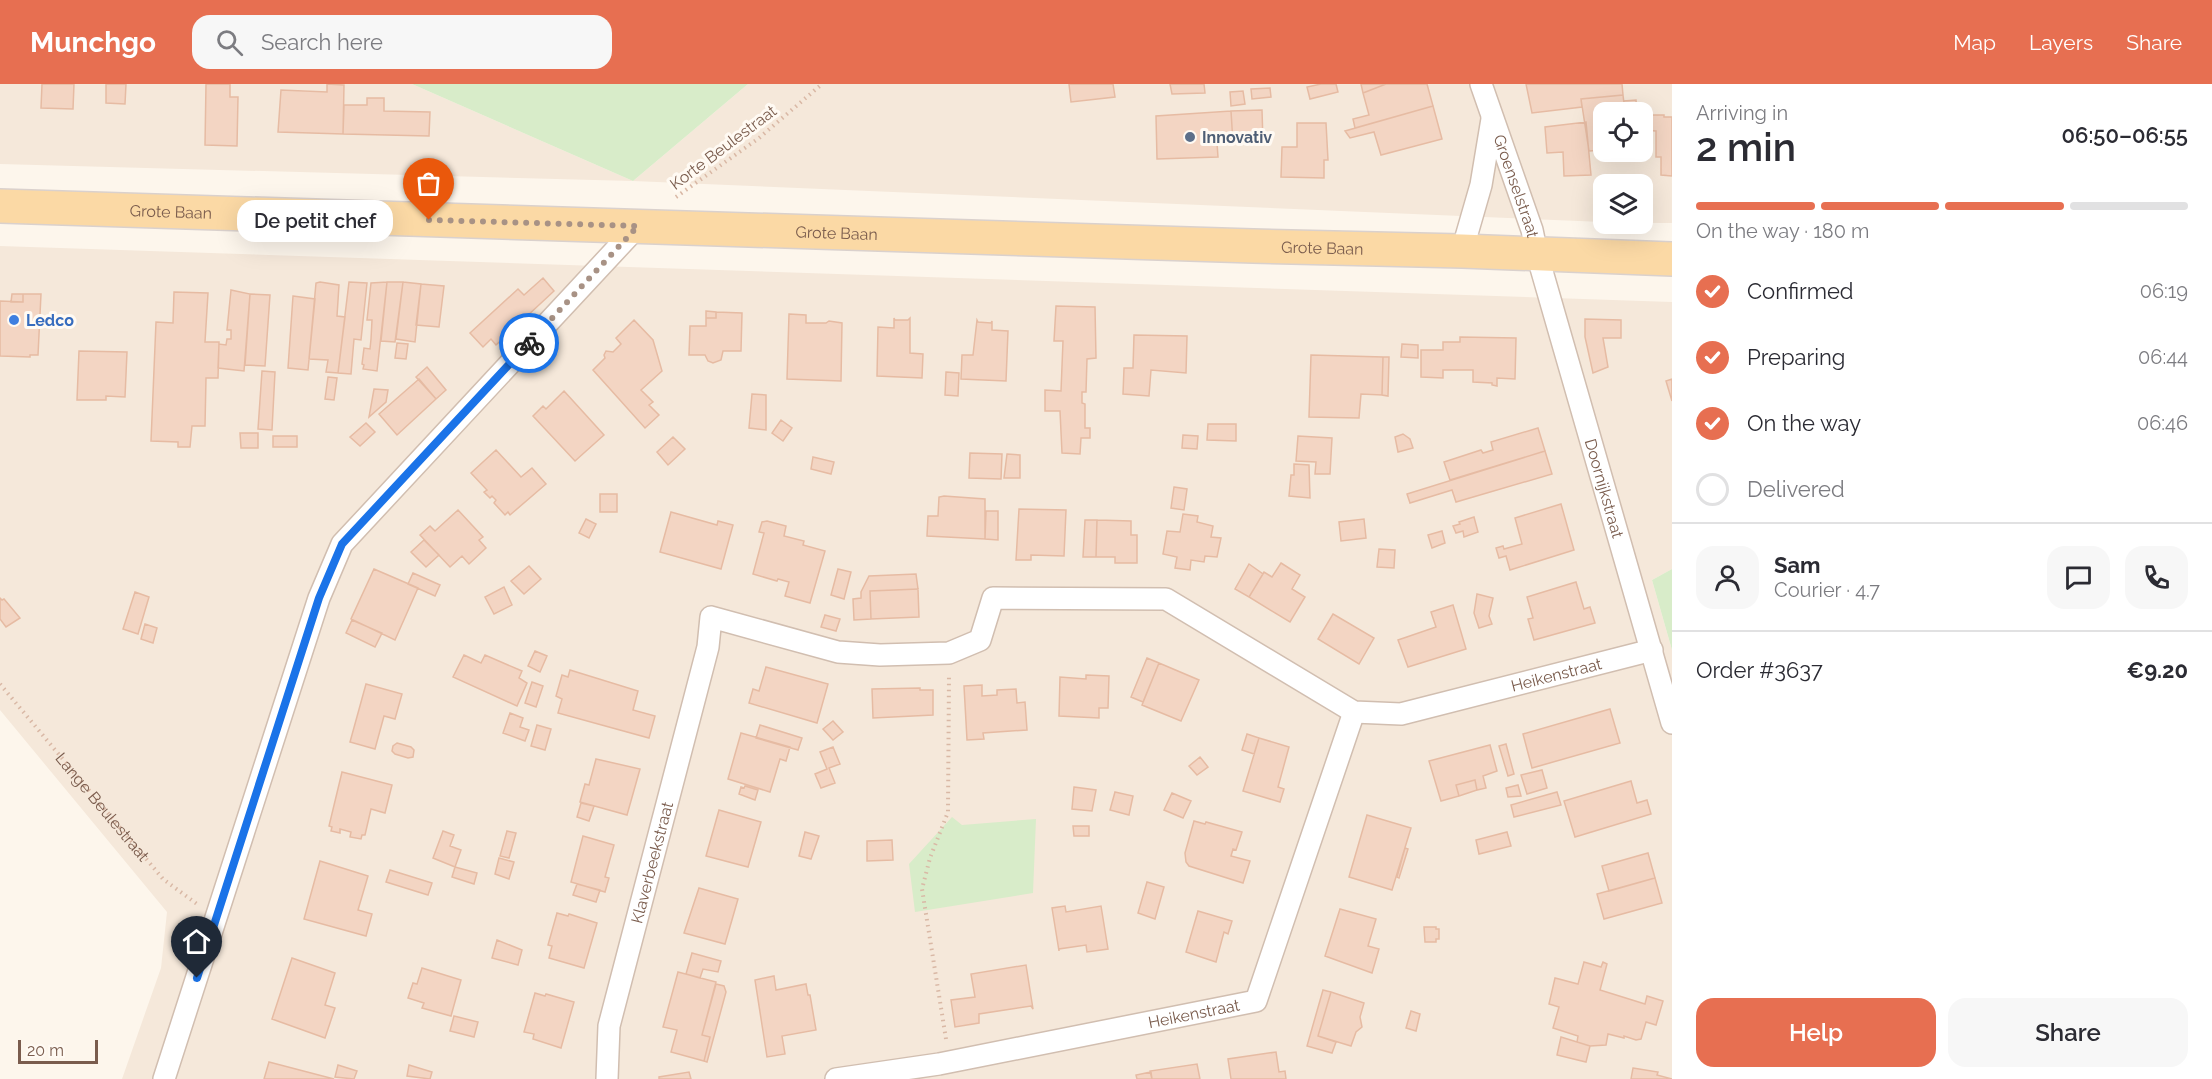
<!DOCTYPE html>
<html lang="en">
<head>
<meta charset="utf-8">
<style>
  body { margin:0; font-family:Raleway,sans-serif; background:#f7f7f7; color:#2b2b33; height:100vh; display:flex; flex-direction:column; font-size:22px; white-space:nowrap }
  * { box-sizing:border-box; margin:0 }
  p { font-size:20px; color:#7c7c81 }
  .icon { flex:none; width:33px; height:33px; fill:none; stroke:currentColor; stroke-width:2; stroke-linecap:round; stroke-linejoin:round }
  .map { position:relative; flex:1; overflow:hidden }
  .drawer { display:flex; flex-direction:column; background:#fff; width:540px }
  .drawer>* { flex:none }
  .buttons { position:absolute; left:1593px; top:18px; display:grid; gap:12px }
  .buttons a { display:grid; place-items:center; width:60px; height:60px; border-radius:12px; background:#fff; box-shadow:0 6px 24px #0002; font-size:30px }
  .scale { position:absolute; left:18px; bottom:15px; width:80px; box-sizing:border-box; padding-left:6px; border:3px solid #7a5c4d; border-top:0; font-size:16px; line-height:21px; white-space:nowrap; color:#7a5c4d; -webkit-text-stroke:4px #fffaf3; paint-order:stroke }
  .pin { position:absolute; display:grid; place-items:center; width:51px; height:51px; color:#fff; margin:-62px -26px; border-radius:50% 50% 50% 0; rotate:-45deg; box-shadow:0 0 6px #0007 }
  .pin .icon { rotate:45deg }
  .courier { position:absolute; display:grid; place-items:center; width:60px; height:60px; margin:-30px; border:4px solid #1a73e8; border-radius:50%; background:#fff; color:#222; box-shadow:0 2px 8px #0007 }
  .bubble { position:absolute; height:42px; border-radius:18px; background:#fff; box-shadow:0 6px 24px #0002; font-size:20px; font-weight:600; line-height:42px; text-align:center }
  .headline em { font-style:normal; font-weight:600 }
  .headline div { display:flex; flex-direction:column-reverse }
  .headline { display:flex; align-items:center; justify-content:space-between; height:102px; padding:0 24px }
  h1 { font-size:39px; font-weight:600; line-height:45px }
  .bar { display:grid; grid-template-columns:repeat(4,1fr); gap:9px 6px; align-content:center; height:72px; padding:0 24px }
  .bar i { height:8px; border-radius:4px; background:#e1e1e2 }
  .bar .current { background:#e76f51 }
  .bar p { grid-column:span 4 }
  .line { display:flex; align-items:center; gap:15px; padding:0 24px; border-top:2px solid #e1e1e2 }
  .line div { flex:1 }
  .round { display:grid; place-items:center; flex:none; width:63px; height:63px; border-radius:18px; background:#f7f7f7 }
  ol { padding:0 24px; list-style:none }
  li { display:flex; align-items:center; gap:18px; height:66px }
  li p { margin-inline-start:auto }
  li .icon { padding:6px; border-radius:50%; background:#e76f51; color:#fff; stroke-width:4 }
  li:last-child { color:#7c7c81 }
  li i { width:33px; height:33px; border:3px solid #e1e1e2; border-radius:50% }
  .cta { display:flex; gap:12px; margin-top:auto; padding:12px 24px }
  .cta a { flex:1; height:69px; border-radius:18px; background:#e76f51; color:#fff; font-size:24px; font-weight:600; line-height:69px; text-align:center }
  .cta a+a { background:#f7f7f7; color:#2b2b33 }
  header { display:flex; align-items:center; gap:36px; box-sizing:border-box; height:84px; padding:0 30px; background:#e76f51; color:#fff }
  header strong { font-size:28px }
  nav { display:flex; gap:33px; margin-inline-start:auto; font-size:21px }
  .search { width:420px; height:54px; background:#f7f7f7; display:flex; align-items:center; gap:15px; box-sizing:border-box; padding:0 21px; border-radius:18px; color:#7c7c81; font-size:22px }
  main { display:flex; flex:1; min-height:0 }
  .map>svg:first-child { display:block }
  .residential { fill:#f5e8da; fill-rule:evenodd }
  .green { fill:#d8ecc9 }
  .building { fill:#f3d5c3; stroke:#e6bba3; stroke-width:1.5 }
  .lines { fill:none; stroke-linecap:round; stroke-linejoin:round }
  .street-casing { stroke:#d1beb0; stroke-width:24 }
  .primary-casing { stroke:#dad1cd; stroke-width:36 }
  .path { stroke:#d9b8a5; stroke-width:4; stroke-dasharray:1.5 4.5; stroke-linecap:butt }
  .street { stroke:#fff; stroke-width:21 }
  .primary { stroke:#fbd9a5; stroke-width:33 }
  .done { stroke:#a89285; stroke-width:6; stroke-dasharray:0 10.8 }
  .route { stroke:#1a73e8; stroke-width:8 }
  .service-dot { fill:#5c6f8a; stroke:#fffaf3; stroke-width:2 }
  .shop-dot { fill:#3f7fe0; stroke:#fffaf3; stroke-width:2 }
  .labels { text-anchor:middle; stroke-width:6; stroke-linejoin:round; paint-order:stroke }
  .service-label { font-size:16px; font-weight:bold; fill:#4e5e75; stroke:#fffaf3; text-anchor:start }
  .street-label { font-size:16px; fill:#7a5c4d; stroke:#fffaf3 }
  .shop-label { font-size:16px; font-weight:bold; fill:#366cbe; stroke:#fffaf3; text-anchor:start }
</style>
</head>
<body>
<header>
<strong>Munchgo</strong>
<div class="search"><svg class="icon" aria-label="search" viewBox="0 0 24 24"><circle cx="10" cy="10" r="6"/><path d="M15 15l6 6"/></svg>Search here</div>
<nav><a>Map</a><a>Layers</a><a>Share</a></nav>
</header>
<main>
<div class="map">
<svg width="1672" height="995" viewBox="0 0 1672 995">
  <rect width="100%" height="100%" fill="#fdf6ec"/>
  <!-- residential -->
  <path class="residential" d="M0,0H412L633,97L748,0H1672V139H1643L1642,100H1604L1603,138L633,97L0,80ZM1604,28H1642V68H1604Z
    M0,162L1672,218V485L1652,496L1672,566V995H122L161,884L167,828L0,626Z"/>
  <!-- green -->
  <path class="green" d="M412,0H748L633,97Z
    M1672,485V566L1652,496Z
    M952,733L962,741L1036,735L1033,809L915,828L909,780Z"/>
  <!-- building -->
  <path class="building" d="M42,0H74L73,25L41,24Z
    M106,0H126L125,20L106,19Z
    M206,0H230V13H238L237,62L205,61Z
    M327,0L344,1L343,50L278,48L281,6L327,8Z
    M1069,0H1113L1115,13L1071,18Z
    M1170,0H1204L1205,9L1172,10Z
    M1321,0H1336L1338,8L1310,15L1307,3Z
    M1361,0H1386L1363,9Z
    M1386,0H1427L1433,22L1355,44L1353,35L1369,31L1363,9Z
    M1526,0H1622L1623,11L1581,15L1582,23L1532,29Z
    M1270,4L1271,13L1252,15L1251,5Z
    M1243,7L1245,20L1231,22L1230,8Z
    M1623,11L1625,28H1604V66L1589,67L1581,15Z
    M367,14H384V27L430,28L429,52L343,50L344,21H367Z
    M1636,16L1637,28H1625L1624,17Z
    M1433,22L1442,55L1381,71L1374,48L1350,54L1345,47Z
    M1262,26L1263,58L1233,59L1231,27Z
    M1231,27L1233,59H1217L1218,73L1157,75L1156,32Z
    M1642,31H1664V33H1672V92L1661,91V73H1656V47L1642,46Z
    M1586,38L1591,91L1564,92L1563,68L1547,69L1545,43Z
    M1297,39H1326L1328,76H1324V94L1281,93L1282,63H1297Z
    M543,194L554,207L496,261L491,255L483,263L470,249L518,205L524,211Z
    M320,198L339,201L337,232L345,233L338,289L326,288L328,276L309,275L316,199Z
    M349,198L367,199L361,256L354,255L351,290L338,289Z
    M387,198H403L395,258L381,257Z
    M387,198L377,287L363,285L364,281L362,280L364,264L370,265L371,255L372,236H367L371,199Z
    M403,198L421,200L415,258L396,255Z
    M421,200L444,202L439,243L416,241Z
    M231,206L250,210L244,287L218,284L219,260L226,261L227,255H231V246H227Z
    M174,208L208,209L205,258H219L218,294H206L205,342H192L190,363H178V358L151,357L156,238L173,239Z
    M12,210H23V218H11Z
    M23,210H41L38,271H30V273L0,272V217L23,218Z
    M250,210L270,211L265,282L245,281Z
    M293,212L315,215L308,286L288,284Z
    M1056,222L1095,223L1096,274L1087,275L1086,308H1082V319L1085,320V344H1090V354H1081L1080,370L1062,369L1060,327H1045V306L1061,307L1063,257H1054Z
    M706,227L716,228V234H706Z
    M716,228L742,229L741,267H723L721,276L713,279L708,277L705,271H689L690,242H706V234H716Z
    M789,230L806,231V239H826L829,237L842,239L841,297L787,295Z
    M894,234L895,236H908L910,234V269L923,270L922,294L877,292L878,243L894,244Z
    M1585,235L1621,236V254H1603L1608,283L1593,289L1585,253Z
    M634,236L653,256L662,287L641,306L653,318L649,321L659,331L645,344L593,286L605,274L604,271L606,267L613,268L621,260L616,254Z
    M977,236L978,238L991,239L992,237V246L1008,247L1006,297L961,295L962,271H973Z
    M1134,251L1187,252L1186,289L1151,286L1149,312L1123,310L1124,284H1133Z
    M1460,253L1516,254L1515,295L1497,294V302L1492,301V299L1473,298V286H1443V294L1421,293V266H1443V258H1460Z
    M397,259L408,260L406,275L395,274Z
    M1402,260L1418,261V274L1401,273Z
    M79,267L127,268L125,313L106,312V316H77Z
    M1311,271L1383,273L1382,311L1361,310L1359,334L1309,333Z
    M1383,273H1389L1388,312L1382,311Z
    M427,283L446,306L436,315L416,293Z
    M262,287L275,288L272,346L258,345Z
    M946,288L959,289L958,312L945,311Z
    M328,293L337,294L334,316L325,315Z
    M419,295L436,315L397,351L379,330Z
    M1672,295V317L1666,297Z
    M374,305L388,306L386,318L369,333Z
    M564,307L604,351L575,377L533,332L543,322L546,325Z
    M752,310L766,311V346L749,344Z
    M781,336L792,344L783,357L772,349Z
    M366,339L375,348L360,362L350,353Z
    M1208,340H1236V357L1207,356Z
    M1538,344L1545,367L1450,396L1444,378L1481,366L1483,369L1493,366L1491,358Z
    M240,349H258V364H241Z
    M1403,350L1410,355L1413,364L1398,368L1395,353Z
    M1183,351L1198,352L1197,365L1182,364Z
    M273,352H297V363H273Z
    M1298,352L1332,354L1330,390H1315L1316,378L1296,377Z
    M673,353L685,365L668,381L657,368Z
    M496,366L521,393L532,384L546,400L510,431L508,428L505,431L494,419L496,416L492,412L490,414L484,408L487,406L471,389Z
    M1545,367L1552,390L1456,418L1452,406L1410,419L1407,410Z
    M970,369L1002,370L1001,395L969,394Z
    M1007,370L1020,371V394H1004Z
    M813,373L834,378L831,390L811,385Z
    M1294,380L1309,381L1310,414L1289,412L1291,391H1294Z
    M1174,403L1187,405L1184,426L1171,424Z
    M600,410H617V428H600Z
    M944,412L985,415V455L927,452L928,432H938L939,413Z
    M1561,420L1574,466L1510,486L1506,472L1499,474L1496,464L1503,462L1504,465L1522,460L1515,434Z
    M1019,425L1066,426L1064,472L1031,471V476H1016Z
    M458,426L483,453L479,456L486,464L469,480L462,472L450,483L420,451L430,442L435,447Z
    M986,427H998V456L985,455Z
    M671,428L717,441L718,437L733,441L721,485L660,468Z
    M1183,430L1198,432L1197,438L1213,442L1211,453L1221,454L1217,473L1205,472L1204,478L1191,476L1190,486L1175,484L1177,473L1163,470L1167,447L1180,448Z
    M1474,433L1478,448L1464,453L1463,447L1456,449L1453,442L1460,440L1459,438Z
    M586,435L596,440L589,454L579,449Z
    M1364,435L1366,454L1341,457L1339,438Z
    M1085,436H1097L1096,473H1083Z
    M1097,436L1131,437V451H1137V479H1115V473H1096Z
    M767,437L786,442L784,452L804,457L803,461L825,467L810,519L785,512L789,498L778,495L777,497L753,490L764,449L759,448L762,438Z
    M1442,447L1445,459L1432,464L1428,451Z
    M424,456L439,471L426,483L411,468Z
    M1379,465L1395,466L1394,484L1377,483Z
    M1281,479L1300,491L1292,505L1305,513L1290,538L1249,513L1264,488L1272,493Z
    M1249,480L1263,490L1249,513L1235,505Z
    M529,482L541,495L524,510L511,497Z
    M374,485L418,504L395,556L351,535Z
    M838,485L851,488L844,515L831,511Z
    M413,489L440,501L435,512L408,500Z
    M916,490L918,505L870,507L871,535L854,536L853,515L861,514V508L869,492Z
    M1576,498L1584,525L1590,523L1595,539L1534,556L1528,535L1533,534L1527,513Z
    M504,503L512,521L494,530L485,513Z
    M918,505L919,533L871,535L870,507Z
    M135,508L149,513L138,550L123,545Z
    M1477,510L1493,514L1489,532L1492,540L1479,544L1474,529Z
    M0,514L2,516L4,515L20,534L6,543L0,535Z
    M1453,521L1466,565L1408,583L1398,556L1436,543L1431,528Z
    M1333,530L1374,554L1359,580L1318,555Z
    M825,531L840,535L836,547L821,543Z
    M352,536L382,549L375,563L346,549Z
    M145,540L157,544L153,559L141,555Z
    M535,567L547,572L540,588L528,582Z
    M464,571L481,579L485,571L522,587L519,594L527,599L517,622L453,593Z
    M1147,574L1159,579L1143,618L1131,613Z
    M1159,579L1199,596L1181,637L1142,621Z
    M766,583L828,600L817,639L749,619L753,605L759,607Z
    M570,586L638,607L633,626L655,632L649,654L558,629L562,615L556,612L562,591L568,593Z
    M1086,591L1109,592L1108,624H1099V634L1059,632L1060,593L1086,595Z
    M532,598L543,602L536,623L525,619Z
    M366,600L402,610L395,635L384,632L375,665L350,658Z
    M982,601V612L997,611V606L1016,605L1017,619L1025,618L1027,646L983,649L984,655L967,656L964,602Z
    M920,604V606H933V631L873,634L872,605Z
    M1610,625L1620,659L1532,684L1523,650Z
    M510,629L523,634L520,643L529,646L525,657L503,649Z
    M833,637L843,648L833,656L823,645Z
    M537,641L551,645L545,666L531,662Z
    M760,641L802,654L798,666L756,654Z
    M741,649L790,663L786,677L780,675L770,708L728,695Z
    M1247,650L1259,654L1254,670L1242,666Z
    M1259,654L1289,663L1278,703L1284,705L1280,718L1243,707Z
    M397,659L411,663L414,666L413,673L408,674L395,670L392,667L393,662Z
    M1506,660L1514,690L1508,692L1499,662Z
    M1490,661L1497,687L1483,692L1486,704L1477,706L1475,696L1456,701L1459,712L1441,717L1429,677Z
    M833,663L840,680L829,684L835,699L821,704L815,690L827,685L820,668Z
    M1200,673L1208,683L1197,691L1189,682Z
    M596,675L640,685L627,731L580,718L585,700L589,701Z
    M1542,686L1547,704L1527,710L1521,691Z
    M342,688L392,701L385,729L371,725L365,751H362L361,755L350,753L351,748L340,745V749L331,747L332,743L329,742Z
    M1475,696L1477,706L1459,712L1456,701Z
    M1631,697L1637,719L1647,716L1651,730L1575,753L1564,717Z
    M1518,701L1521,712L1508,713L1506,704Z
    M745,702L758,706L755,716L739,710L741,703L744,704Z
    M1074,703L1096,706L1092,727L1072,725Z
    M1115,708L1133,712L1129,731L1110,726Z
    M1557,708L1561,721L1514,733L1511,721Z
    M1172,709L1191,717L1183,734L1164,726Z
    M581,719L594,722L589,737L577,733Z
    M719,726L761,738L748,783L706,772Z
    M1367,731L1411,744L1392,806L1349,793Z
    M1194,737L1205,740L1206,738L1242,748L1236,766L1233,765L1231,772L1250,777L1243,799L1189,782L1186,778L1185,769Z
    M1073,742H1089V752H1074Z
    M443,747L454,751L450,762L461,766L455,783L433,774Z
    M507,747L516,749L509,774L500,772Z
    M805,748L819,752L811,775L799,772Z
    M1507,748L1511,762L1479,770L1476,756Z
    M583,752L614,761L605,793L609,794L605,808L571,798Z
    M892,756L893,776L867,777V757Z
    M1405,764L1408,765L1399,794L1397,793Z
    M1648,769L1655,794L1609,807L1602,782Z
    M499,774L514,778L509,795L495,790Z
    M320,777L368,792L358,826L372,830L366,852L304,835Z
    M455,783L477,789L474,800L452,793Z
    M390,786L432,799L428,811L386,798Z
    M1655,794L1662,819L1604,835L1597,810Z
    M1147,798L1164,803L1155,835L1138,829Z
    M577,800L600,806L596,818L573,811Z
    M699,804L738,815L725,860L684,849Z
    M1065,822L1066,828L1101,822L1108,865L1087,868L1086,861L1059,865V867L1052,824Z
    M1340,825L1376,835L1368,862L1379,865L1372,889L1325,872Z
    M1198,827L1232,837L1228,850L1224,848L1216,878L1186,868Z
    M557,829L568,832L569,830L597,839L584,884L549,874L552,862L548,861Z
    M1424,843H1436V845H1439V855H1436V858H1425Z
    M497,856L522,866L518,881L492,874Z
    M692,869L721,877L718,888L703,885L700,894L686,890Z
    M292,874L335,889L325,921L335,924L325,954L272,935Z
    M1584,878L1601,883L1603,878L1607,880L1600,906L1645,920L1647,912L1663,917L1656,941L1646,938L1641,955L1636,956L1624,952V954L1608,950L1606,961L1590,962L1577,958L1578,952L1553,944L1559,923L1549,920L1555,894L1578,900Z
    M1026,881L1033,925L1031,922L979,930V939L955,943L951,916L975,913L971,890Z
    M422,884L461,896L451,932L422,924L424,919L408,914L413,899L417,900Z
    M678,888L716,898L702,951L710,953L704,977L671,968L677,946L663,943Z
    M774,892L776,906L806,900L808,911H810L816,946L782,952L785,970L767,973L755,896Z
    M716,900L724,902L726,908L707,978L704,977L710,953L702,951Z
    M1323,906L1331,908L1318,952L1336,958L1332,969L1307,962Z
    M1331,908L1364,919L1360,933L1362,943L1356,948L1351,962L1318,952Z
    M535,909L545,912L546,910L574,918L561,964L533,955L534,950L524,948Z
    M1411,927L1420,930L1416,947L1406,944Z
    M454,932L478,938L474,953L450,947Z
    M1561,953L1590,962L1586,978L1557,971Z
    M1276,968L1279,988L1285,987L1286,995H1231L1228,975Z
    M269,978L334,995H264Z
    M1197,980L1200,995H1152L1150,987Z
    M338,981L357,987L354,995L335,993Z
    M409,981L432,988L430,995L407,992Z
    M1633,984L1658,988L1657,991L1672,995H1631Z
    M689,988L691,995H659V993Z
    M1151,988L1152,995H1137L1136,991Z"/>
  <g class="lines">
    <!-- street casing -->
    <g class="street-casing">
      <g id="street">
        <path id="s2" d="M1481,0L1532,146L1537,170L1672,639"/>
        <path d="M1462,167L1481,101L1492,35"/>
        <path d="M164,995L319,514L342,460L637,143"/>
        <path id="s3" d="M607,995L609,942L708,563L711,533L838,568L880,571L949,569L980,556L993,514L1166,515L1354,628L1401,630L1652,566"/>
        <path id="s4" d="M836,995L939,980L1256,917L1354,628"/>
      </g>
    </g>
    <!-- primary casing -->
    <g class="primary-casing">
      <g id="primary">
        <path id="s5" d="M0,122L1253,162L1462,167L1672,175"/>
      </g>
    </g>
    <!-- path -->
    <g class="path">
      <path d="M676,113L759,54L822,0"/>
      <path id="s1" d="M0,600L163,795L197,820"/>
      <path d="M946,955L922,805L930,774L948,728L949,591"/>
    </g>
    <!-- street -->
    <use href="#street" class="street"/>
    <!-- primary -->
    <use href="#primary" class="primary"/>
  </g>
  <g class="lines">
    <!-- done -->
    <path class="done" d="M429,136L638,142L529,259"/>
    <!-- route -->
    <path class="route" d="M197,894L319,514L342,460L529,259"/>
  </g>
  <!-- markers -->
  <circle class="service-dot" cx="1190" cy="53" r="6"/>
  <circle class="shop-dot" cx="14" cy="236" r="6"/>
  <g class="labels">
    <!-- service labels -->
    <g class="service-label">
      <text x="1202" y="59">Innovativ</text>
    </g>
    <!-- street labels -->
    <g class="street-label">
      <text transform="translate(723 63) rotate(-37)" y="6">Korte Beulestraat</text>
      <text dy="6" stroke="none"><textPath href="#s2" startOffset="108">Groenselstraat</textPath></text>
      <text dy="6" stroke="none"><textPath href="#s5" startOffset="171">Grote Baan</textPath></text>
      <text dy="6" stroke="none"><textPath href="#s5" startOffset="837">Grote Baan</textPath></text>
      <text dy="6" stroke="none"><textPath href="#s5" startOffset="1323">Grote Baan</textPath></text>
      <text dy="6" stroke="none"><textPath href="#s2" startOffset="423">Doornijkstraat</textPath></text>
      <text dy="6" stroke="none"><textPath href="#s3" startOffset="1395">Heikenstraat</textPath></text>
      <text dy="6" stroke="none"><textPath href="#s1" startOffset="160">Lange Beulestraat</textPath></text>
      <text dy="6" stroke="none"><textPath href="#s3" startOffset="222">Klaverbeekstraat</textPath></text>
      <text dy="6" stroke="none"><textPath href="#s4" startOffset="364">Heikenstraat</textPath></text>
    </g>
    <!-- shop labels -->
    <g class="shop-label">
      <text x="26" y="242">Ledco</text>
    </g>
  </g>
</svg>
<div class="buttons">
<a><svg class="icon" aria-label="locate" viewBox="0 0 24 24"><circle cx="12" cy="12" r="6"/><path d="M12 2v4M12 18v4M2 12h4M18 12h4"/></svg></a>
<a><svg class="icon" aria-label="layers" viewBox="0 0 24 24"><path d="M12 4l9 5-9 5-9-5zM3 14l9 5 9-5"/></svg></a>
</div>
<div class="scale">20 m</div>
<div class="pin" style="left:429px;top:136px;background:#ea580c"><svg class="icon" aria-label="bag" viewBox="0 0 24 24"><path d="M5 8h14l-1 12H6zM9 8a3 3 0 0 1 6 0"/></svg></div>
<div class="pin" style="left:197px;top:894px;background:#1f2937"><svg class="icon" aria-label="home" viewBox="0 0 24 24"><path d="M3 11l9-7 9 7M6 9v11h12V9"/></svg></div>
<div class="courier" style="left:529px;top:259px"><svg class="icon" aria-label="bike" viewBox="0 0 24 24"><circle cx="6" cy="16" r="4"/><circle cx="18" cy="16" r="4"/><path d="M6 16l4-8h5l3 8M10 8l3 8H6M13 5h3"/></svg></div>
<div class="bubble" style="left:237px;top:116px;width:156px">De petit chef</div>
</div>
<section class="drawer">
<div class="headline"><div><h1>2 min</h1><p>Arriving in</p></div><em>06:50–06:55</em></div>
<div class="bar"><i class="current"></i><i class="current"></i><i class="current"></i><i></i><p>On the way · 180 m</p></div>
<ol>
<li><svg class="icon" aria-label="check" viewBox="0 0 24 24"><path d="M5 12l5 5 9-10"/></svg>Confirmed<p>06:19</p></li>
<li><svg class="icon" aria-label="check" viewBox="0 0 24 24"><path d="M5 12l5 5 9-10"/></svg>Preparing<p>06:44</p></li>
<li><svg class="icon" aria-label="check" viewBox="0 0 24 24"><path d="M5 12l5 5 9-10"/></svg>On the way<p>06:46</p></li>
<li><i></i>Delivered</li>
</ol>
<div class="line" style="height:108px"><a class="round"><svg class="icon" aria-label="person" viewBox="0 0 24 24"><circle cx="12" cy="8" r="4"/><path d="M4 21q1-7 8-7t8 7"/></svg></a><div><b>Sam</b><p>Courier · 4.7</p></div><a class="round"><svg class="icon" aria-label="chat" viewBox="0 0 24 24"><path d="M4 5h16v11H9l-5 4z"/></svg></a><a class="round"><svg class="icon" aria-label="phone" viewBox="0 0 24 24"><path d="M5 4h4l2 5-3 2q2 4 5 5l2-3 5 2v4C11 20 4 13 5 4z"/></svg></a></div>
<div class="line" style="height:78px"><div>Order #3637</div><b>€9.20</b></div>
<div class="cta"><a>Help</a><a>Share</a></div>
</section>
</main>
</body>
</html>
